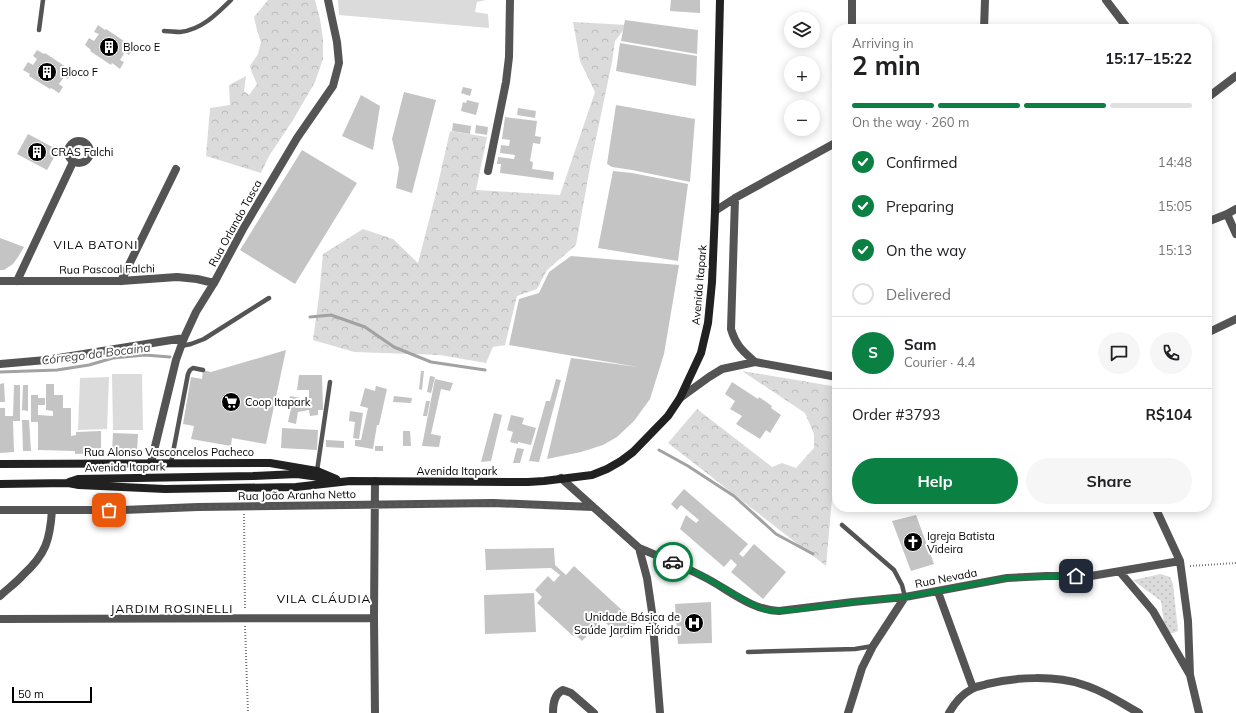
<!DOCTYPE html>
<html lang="en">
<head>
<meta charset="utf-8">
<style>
  body { margin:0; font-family:Mulish,sans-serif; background:#f6f6f6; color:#202124; height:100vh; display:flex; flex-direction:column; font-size:15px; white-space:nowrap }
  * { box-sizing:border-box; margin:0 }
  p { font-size:13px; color:#757577 }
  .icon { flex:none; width:22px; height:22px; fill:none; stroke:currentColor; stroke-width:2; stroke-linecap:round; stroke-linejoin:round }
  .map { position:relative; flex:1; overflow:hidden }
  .panel { position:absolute; left:832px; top:24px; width:380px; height:488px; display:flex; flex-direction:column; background:#fff; border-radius:16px; box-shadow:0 2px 10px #0003 }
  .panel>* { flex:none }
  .controls { position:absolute; left:784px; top:12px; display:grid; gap:8px }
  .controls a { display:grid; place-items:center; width:36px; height:36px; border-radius:50%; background:#fff; box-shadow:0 2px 10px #0003; font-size:20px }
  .scale { position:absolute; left:12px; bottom:10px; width:80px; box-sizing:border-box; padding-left:4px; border:2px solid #000; border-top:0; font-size:11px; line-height:14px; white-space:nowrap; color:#000; -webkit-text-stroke:3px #fff; paint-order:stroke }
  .pin { position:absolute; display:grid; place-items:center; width:34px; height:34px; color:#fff; margin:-17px; border-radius:8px; box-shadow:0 2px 6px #0006 }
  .courier { position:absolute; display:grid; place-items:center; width:40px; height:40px; margin:-20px; border:3px solid #0b8043; border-radius:50%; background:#fff; color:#222; box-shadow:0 1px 5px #0007 }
  .headline em { font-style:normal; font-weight:700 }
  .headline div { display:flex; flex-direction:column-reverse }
  .headline { display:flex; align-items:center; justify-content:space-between; height:68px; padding:0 20px }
  h1 { font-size:26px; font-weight:700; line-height:30px }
  .bar { display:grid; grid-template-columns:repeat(4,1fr); gap:6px 4px; align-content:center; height:48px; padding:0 20px }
  .bar i { height:5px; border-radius:3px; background:#e0e0e0 }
  .bar .selected { background:#0b8043 }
  .bar p { grid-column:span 4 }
  .line { display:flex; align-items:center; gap:10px; padding:0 20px; border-top:1px solid #e0e0e0 }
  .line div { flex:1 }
  .round { display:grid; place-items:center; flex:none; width:42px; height:42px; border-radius:21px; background:#f6f6f6 }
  ol { padding:0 20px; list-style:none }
  li { display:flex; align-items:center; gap:12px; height:44px }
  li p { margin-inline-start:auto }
  li .icon { padding:4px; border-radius:50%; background:#0b8043; color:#fff; stroke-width:4 }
  li:last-child { color:#757577 }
  li i { width:22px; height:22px; border:2px solid #e0e0e0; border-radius:50% }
  .button { display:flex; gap:8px; margin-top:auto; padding:8px 20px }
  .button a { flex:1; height:46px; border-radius:24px; background:#0b8043; color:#fff; font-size:16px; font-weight:700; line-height:46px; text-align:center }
  .button a+a { background:#f6f6f6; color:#202124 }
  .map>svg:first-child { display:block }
  .grass { fill:#dbdbdb }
  .forest { fill:url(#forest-crowns) }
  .park { fill:url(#park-dots) }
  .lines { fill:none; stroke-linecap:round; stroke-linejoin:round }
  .stream { stroke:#a2a2a2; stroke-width:3 }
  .building { fill:#c4c4c4 }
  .path { stroke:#767676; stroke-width:2; stroke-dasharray:1 2; stroke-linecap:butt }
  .lane { stroke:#545454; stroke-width:4.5 }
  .street { stroke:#545454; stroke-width:8 }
  .secondary { stroke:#212121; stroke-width:8 }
  .done { stroke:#595959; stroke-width:4; stroke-dasharray:0 7.2 }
  .route { stroke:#0b8043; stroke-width:5 }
  .labels { text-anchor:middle; stroke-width:4; stroke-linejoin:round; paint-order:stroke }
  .poi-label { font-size:11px; fill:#000; stroke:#fff; text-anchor:start }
  .street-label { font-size:11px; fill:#000; stroke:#fff }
  .neighbourhood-label { font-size:12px; letter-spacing:1px; fill:#000; stroke:#fff }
  .water-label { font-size:12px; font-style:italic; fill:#434343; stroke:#fff }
</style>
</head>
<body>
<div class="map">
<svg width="1236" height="713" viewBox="0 0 1236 713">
  <defs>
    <pattern id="forest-crowns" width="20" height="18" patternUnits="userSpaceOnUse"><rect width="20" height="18" fill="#dbdbdb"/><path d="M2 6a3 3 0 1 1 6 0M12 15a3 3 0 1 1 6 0" fill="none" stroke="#bababa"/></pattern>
    <pattern id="park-dots" width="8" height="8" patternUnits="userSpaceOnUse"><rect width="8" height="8" fill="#dbdbdb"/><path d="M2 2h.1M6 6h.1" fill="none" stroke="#bababa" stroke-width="1.8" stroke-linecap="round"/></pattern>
  </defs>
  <rect width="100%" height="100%" fill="#fff"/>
  <!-- grass -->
  <path class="grass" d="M338,0H486L477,2L475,12L488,14L489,28L339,15Z
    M112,374H142L143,430H113Z
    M109,377L107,429L78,430L80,378Z"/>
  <!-- forest -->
  <path class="forest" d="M268,0H315L320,19L323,39V59L315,82L293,120L269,156L261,173L206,156L210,108L230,105L229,85L246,76L244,91L249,95L257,84L252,73L250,66L258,54L261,42L257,30L254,17Z
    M573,22L627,25L615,41L612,62L590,167L576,245L547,270L537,289L517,296L505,345L493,347L486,363L440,355L354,352L313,340L319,296L323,254L363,229L393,239L418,263L435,197L450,131L487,137L476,190L560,195L595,92L580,61Z
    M742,371L832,386V429L837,430V494L832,499L826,566L668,443L697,409L772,467L782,463L796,468L814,448V434L805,413Z"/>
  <!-- park -->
  <path class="park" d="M1161,574L1170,577L1173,584L1178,631L1173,633H1168L1167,627L1164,623L1161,601C1151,593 1142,588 1133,580Z"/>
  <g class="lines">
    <!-- stream -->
    <path class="stream" d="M310,317L331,315L365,327L394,347L431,362L485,370
      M0,372L57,370L89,365L113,358L145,355L170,357
      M659,450L688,466L734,496L776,534L813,554"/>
  </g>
  <!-- building -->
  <path class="building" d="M671,0H700V13L670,11Z
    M625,20L698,30L697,54L621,41Z
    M98,25L105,30L106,29L127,43L126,45L133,49L129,55L125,52L120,60L124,62L120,69L112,63L111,65L90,51L91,50L85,45L89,38L94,41L99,34L94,32Z
    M620,43L697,56L696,86L616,71Z
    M37,50L44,54L45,53L66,67L65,69L72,74L68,79L64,77L59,84L63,87L59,93L51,88L50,89L29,76L30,74L23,70L28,62L33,65L37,59L33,56Z
    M463,87L472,89L470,96L461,93Z
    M404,92L436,100L412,193L396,188L399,168L392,139Z
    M361,95L380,106L373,150L342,136Z
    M467,100L479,103L476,115L461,111L463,102L466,103Z
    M616,105L695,119L690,182L632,170L612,167L607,164Z
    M518,108L536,111L535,118L517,115Z
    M505,117L537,121L535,136L541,137L540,144L533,143L530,161L533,162L532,169L554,172L553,180L500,173L501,164H497L498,157L514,159L515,155L500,153L501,145L509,146L510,140L502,139Z
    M453,123L471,126L470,134L452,131Z
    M476,125L488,127L487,135L475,133Z
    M28,134L58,150L47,170L17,154Z
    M302,150L357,183L295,284L240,250Z
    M613,171L632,173L688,184L678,261L598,248Z
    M0,238L24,247L18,257L13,264L4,270H0Z
    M571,256L679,265L664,354L650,399L634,421L617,437L603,445L581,452L547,459L571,358L638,367L509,345L519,299L539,293L549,272Z
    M286,350L266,444L232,438L231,446L191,439L194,426L183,424L191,377L202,379L203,370L211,372Z
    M421,371H424L422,390L419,389Z
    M299,375H322L323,410H318V415L310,416L309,410L298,412L296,424L288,422L291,408L288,407L290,396L300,398V401L309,399V390H297Z
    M430,376L435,377L431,393L427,392Z
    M435,379L453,383L450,391L441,389L431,434L441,436L439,447L422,446Z
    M556,379L561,380L539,462L529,461L546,401H550Z
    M732,382L758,399L759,397L772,406L771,408L781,415L770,433L766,430L760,439L736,424L742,416L730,409L735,401L725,394Z
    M4,383L5,402H0V384Z
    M46,384H54V395H63V408H71V436L76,435V432L101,431V453L75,454V451L38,450V422H31V395H38V398H45V405H38V415L53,416V411L46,410Z
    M14,385H20V421H13L14,452L0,453V408H5V416H13Z
    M23,385H28V411L22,410Z
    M376,386L387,389L379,425H377L373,449L355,446V440H361L368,408L360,406L365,388L375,391Z
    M394,396L412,398L411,403L393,402Z
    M426,401H430L427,416H423Z
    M350,411L363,413L359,439L353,438L355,422L349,421Z
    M494,413L502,415L491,461L481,462Z
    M511,415L524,418L522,424L536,428L531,445L518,442V444L510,442L513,432L507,430Z
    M22,420H29L31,451H23Z
    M282,428L318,430L317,450L281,448Z
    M403,431H410L411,446H403Z
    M113,433L138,434L137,453L112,452Z
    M326,440L344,441V448L326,447Z
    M375,446H383V451H375Z
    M517,448L524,449L520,463H513Z
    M684,489L748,544L739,554L743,557L754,544L786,572L763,599L731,572L737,565L731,559L724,567L680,529L686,515L696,523L699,520L681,505L677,510L671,504Z
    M916,515L934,564L911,571L892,521Z
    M554,548L555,565L566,575L574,566L636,623L622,638L594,612L590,616L598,624L582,641L575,634L573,636L537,603L542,597L535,590L548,576L554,582L560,575L551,568L486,570L485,549Z
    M534,593L536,632L485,634L484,595Z
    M711,602L712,643L678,644L675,604Z"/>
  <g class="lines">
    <!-- path -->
    <path class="path" d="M244,514L245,610
      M1190,566L1236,563
      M245,626L248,713"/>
    <!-- lane -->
    <path class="lane" d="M39,30L43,0
      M164,31C169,31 175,32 180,32C201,30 217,14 231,0
      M181,346L191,344L204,339L269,298
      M171,463L188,374L190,370L193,368L203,370
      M317,471L330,382
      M842,525L894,570L902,585L905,597
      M748,652L855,649L873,646"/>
    <!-- street -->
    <path class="street" d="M1106,0L1128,29
      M852,29V0
      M984,29L985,0
      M1207,98L1236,76
      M68 152a11 11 0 1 1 22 0a11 11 0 1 1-22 0Z
      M488,171L506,82L509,57L510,0
      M735,198L731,329C736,346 743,351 755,362
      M715,211L735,198L837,142
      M1227,214L1236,234
      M1207,222L1227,214L1236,209
      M0,281H121L177,277L197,279L214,283
      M17,281L73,162
      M121,281L176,169
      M1207,333L1236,319
      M0,364L46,360L184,338
      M680,398L709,377L722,369L755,362L837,377
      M151,463L176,360L184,338L196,312L214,283L243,229L297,138L333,86L339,63L337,42L328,0
      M561,478L639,548L647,578L652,612L660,713
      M1155,507L1180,561L1188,621L1190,675
      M0,510H123L198,507L493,503L593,507
      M639,548C660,557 681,565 702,576C727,588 750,610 779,611L853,602L905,597L1007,578L1046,576H1091L1180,561
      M1120,572L1153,611L1190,675L1199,713
      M938,592L973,688
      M0,596C7,589 16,583 23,575C46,554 50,540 52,510
      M0,619L374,618
      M375,713L374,618L375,481
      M553,713C553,704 554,694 563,690L571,693L594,713
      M848,713L862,668L873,646L905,597
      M949,713C954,704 962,694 972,689C976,686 982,686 987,684C1015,677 1056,675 1084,685C1104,691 1121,703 1139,713"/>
    <!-- secondary -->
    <path class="secondary" d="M0,464L270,463L317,471L336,479
      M69,482L78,479L253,476L297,474L326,478
      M0,484L68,483L79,485L165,489L296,487L350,481L528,482L544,481L592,475L607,469L621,461L633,452L668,416L680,398L701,353L708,323L712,282L715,211L720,0"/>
  </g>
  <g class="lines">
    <!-- done -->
    <path class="done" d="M109,510L198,507L478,504L593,507L639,548L673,562"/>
    <!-- route -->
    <path class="route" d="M673,562L703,576L748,602L762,609L770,611L796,610L853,602L905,597L1007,578L1076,576"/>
  </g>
  <!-- icons -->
  <defs>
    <g id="building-disc" transform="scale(1)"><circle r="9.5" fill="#000" stroke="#fff"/><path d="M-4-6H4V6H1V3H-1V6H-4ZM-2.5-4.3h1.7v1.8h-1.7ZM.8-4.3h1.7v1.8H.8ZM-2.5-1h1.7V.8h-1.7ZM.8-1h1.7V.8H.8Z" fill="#fff"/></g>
    <g id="supermarket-disc" transform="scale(1)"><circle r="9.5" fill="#000" stroke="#fff"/><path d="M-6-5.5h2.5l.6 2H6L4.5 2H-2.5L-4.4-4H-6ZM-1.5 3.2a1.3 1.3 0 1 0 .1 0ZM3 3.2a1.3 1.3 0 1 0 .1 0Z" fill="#fff"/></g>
    <g id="church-disc" transform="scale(1)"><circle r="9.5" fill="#000" stroke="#fff"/><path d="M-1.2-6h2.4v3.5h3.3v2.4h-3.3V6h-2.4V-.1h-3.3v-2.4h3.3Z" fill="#fff"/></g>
    <g id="hospital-disc" transform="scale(1)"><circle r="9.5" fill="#000" stroke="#fff"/><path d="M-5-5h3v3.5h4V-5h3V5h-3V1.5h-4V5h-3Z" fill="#fff"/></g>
  </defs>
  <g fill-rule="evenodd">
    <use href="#building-disc" x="109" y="47"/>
    <use href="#building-disc" x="47" y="72"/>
    <use href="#building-disc" x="37" y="152"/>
    <use href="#supermarket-disc" x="231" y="402"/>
    <use href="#church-disc" x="913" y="542"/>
    <use href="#hospital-disc" x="694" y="623"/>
  </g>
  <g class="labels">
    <!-- poi labels -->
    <g class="poi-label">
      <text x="123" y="51">Bloco E</text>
      <text x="61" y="76">Bloco F</text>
      <text x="51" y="156">CRAS Falchi</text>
      <text x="245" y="406">Coop Itapark</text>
      <text x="927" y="540">Igreja Batista<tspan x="927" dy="13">Videira</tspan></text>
      <text x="680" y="621" text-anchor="end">Unidade Básica de<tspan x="680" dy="13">Saúde Jardim Flórida</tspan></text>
    </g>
    <!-- street labels -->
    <g class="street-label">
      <text transform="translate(235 223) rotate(-61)" y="4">Rua Orlando Tasca</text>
      <text transform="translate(107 269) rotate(-1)" y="4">Rua Pascoal Falchi</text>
      <text transform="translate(699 285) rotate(-85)" y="4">Avenida Itapark</text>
      <text x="169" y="456">Rua Alonso Vasconcelos Pacheco</text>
      <text transform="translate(125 467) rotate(-1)" y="4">Avenida Itapark</text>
      <text x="457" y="475">Avenida Itapark</text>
      <text transform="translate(297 495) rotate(-1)" y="4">Rua João Aranha Netto</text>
      <text transform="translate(946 578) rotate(-11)" y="4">Rua Nevada</text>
    </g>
    <!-- neighbourhood labels -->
    <g class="neighbourhood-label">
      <text x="96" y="249">VILA BATONI</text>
      <text x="324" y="603">VILA CLÁUDIA</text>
      <text x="172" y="613">JARDIM ROSINELLI</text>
    </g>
    <!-- water labels -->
    <g class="water-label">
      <text transform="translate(96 354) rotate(-7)" y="4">Córrego da Bocaina</text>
    </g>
  </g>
</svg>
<div class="controls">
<a><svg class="icon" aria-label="layers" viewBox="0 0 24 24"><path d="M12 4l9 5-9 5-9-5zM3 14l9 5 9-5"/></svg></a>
<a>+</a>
<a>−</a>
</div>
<div class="scale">50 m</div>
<div class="pin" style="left:109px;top:510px;background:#ea580c"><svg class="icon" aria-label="bag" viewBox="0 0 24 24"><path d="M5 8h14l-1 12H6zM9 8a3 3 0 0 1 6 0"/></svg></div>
<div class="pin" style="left:1076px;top:576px;background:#1f2937"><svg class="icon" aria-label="home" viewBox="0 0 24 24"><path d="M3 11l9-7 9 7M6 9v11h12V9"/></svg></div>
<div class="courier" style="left:673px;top:562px"><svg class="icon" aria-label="car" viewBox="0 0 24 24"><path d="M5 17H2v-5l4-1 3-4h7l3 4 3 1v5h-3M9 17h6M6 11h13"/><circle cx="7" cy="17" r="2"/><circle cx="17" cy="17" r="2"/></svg></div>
<section class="panel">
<div class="headline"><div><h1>2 min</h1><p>Arriving in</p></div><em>15:17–15:22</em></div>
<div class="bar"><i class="selected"></i><i class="selected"></i><i class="selected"></i><i></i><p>On the way · 260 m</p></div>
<ol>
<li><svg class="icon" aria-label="check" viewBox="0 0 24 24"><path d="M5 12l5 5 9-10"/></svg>Confirmed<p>14:48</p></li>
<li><svg class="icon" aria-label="check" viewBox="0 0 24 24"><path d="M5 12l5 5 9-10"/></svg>Preparing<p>15:05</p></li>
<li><svg class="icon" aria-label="check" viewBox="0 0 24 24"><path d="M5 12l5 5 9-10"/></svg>On the way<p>15:13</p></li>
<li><i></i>Delivered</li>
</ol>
<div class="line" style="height:72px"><b class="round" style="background:#0b8043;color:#fff">S</b><div><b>Sam</b><p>Courier · 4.4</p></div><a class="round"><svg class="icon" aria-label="chat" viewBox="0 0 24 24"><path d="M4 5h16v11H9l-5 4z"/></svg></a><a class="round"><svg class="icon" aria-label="phone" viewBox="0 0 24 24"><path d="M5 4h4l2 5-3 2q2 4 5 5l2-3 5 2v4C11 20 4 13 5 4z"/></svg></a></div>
<div class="line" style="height:52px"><div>Order #3793</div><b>R$104</b></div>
<div class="button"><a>Help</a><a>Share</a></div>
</section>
</div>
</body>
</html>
